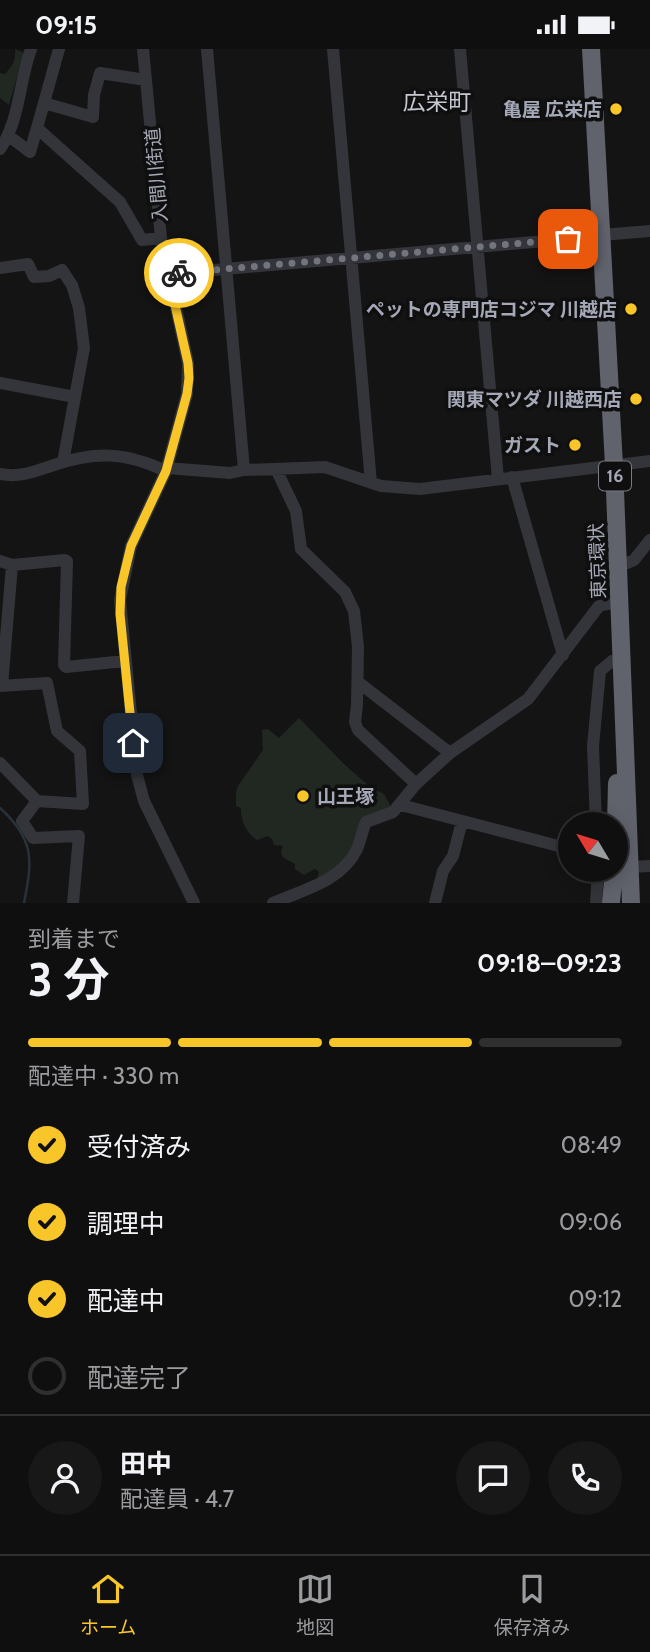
<!DOCTYPE html>
<html lang="ja">
<head>
<meta charset="utf-8">
<style>
  body { margin:0; font-family:Cabin,"Noto Sans JP",sans-serif; background:#181819; color:#f1f3f6; height:100vh; display:flex; flex-direction:column; font-size:26px; white-space:nowrap }
  * { box-sizing:border-box; margin:0 }
  p { font-size:23px; color:#9b9c9f }
  .icon { flex:none; width:38px; height:38px; fill:none; stroke:currentColor; stroke-width:2; stroke-linecap:round; stroke-linejoin:round }
  .map { position:relative; height:854px; overflow:hidden }
  .panel { display:flex; flex-direction:column; background:#0f0f10; flex:1 }
  .panel>* { flex:none }
  .needle { width:46px; rotate:308deg }
  .tools { position:absolute; left:558px; top:763px; display:grid; gap:14px }
  .tools a { display:grid; place-items:center; width:70px; height:70px; border-radius:50%; background:#0f0f10; box-shadow:0 4px 18px #0003,0 0 0 2px #2f2f30; font-size:35px }
  .pin { position:absolute; display:grid; place-items:center; width:60px; height:60px; color:#fff; margin:-30px; border-radius:14px; box-shadow:0 4px 10px #0006 }
  .courier { position:absolute; display:grid; place-items:center; width:70px; height:70px; margin:-35px; border:5px solid #f8c629; border-radius:50%; background:#fff; color:#222; box-shadow:0 2px 9px #0007 }
  .overview em { font-style:normal; font-weight:700 }
  .overview div { display:flex; flex-direction:column-reverse }
  .overview { display:flex; align-items:center; justify-content:space-between; height:119px; padding:0 28px }
  h1 { font-size:46px; font-weight:700; line-height:52px }
  .bar { display:grid; grid-template-columns:repeat(4,1fr); gap:10px 7px; align-content:center; height:84px; padding:0 28px }
  .bar i { height:9px; border-radius:5px; background:#2f2f30 }
  .bar .current { background:#f8c629 }
  .bar p { grid-column:span 4 }
  .line { display:flex; align-items:center; gap:18px; padding:0 28px; border-top:2px solid #2f2f30 }
  .line div { flex:1 }
  .round { display:grid; place-items:center; flex:none; width:74px; height:74px; border-radius:37px; background:#181819 }
  ol { padding:0 28px; list-style:none }
  li { display:flex; align-items:center; gap:21px; height:77px }
  li p { margin-inline-start:auto }
  li .icon { padding:7px; border-radius:50%; background:#f8c629; color:#111; stroke-width:4 }
  li:last-child { color:#9b9c9f }
  li i { width:38px; height:38px; border:4px solid #2f2f30; border-radius:50% }
  .status { display:flex; justify-content:space-between; align-items:center; height:49px; padding:0 35px; background:#0f0f10; direction:ltr }
  .status svg { height:19px; fill:currentColor }
  .dock { display:flex; justify-content:space-around; align-items:center; height:98px; border-top:2px solid #2f2f30; background:#0f0f10; font-size:19px; color:#9b9c9f }
  .dock a { display:grid; justify-items:center; gap:4px }
  .dock .current { color:#f8c629 }
  .map>svg:first-child { display:block }
  .green { fill:#202821 }
  .lines { fill:none; stroke-linecap:round; stroke-linejoin:round }
  .stream { stroke:#29313a; stroke-width:2.5 }
  .minor { stroke:#34353b; stroke-width:12 }
  .highway { stroke:#60626c; stroke-width:18 }
  .done { stroke:#72747e; stroke-width:7; stroke-dasharray:0 12.6 }
  .route { stroke:#f8c629; stroke-width:9 }
  .poi-dot { fill:#f8c629; stroke:#0f0f10; stroke-width:2.5 }
  .labels { text-anchor:middle; stroke-width:7; stroke-linejoin:round; paint-order:stroke }
  .shield { fill:#0f0f10; stroke:#787a84; stroke-width:2 }
  .shield-label { font-size:18px; font-weight:bold; fill:#a5a8b6 }
  .poi-label { font-size:19px; font-weight:bold; fill:#a5a8b6; stroke:#0f0f10; text-anchor:end }
  .street-label { font-size:19px; fill:#a5a8b6; stroke:#0f0f10 }
  .quarter-label { font-size:23px; fill:#c6c8d2; stroke:#0f0f10 }
</style>
</head>
<body>
<div class="status"><b>09:15</b><svg viewBox="0 0 49 12"><path d="M0 12V9h3v3zM5 12V6h3v6zM10 12V3h3v9zM15 12V0h3v12zM26 1h20v11H26zM47 4h2v5h-2z"/></svg></div>
<div class="map">
<svg width="650" height="854" viewBox="0 0 650 854">
  <rect width="100%" height="100%" fill="#141415"/>
  <!-- green -->
  <path class="green" d="M15,0L24,4L9,56L0,49V24L5,25C13,17 16,11 15,0Z
    M299,669L344,715L370,738L384,745L390,756V759L363,768L358,804L317,831L319,823L315,820L304,826L295,820V815C288,810 277,810 283,797L274,796L272,790L268,787L257,791C247,785 240,771 241,759L236,757V743L238,737L263,701L262,681L268,680L279,689Z"/>
  <g class="lines">
    <!-- stream -->
    <path class="stream" d="M0,759C34,790 33,810 24,854"/>
    <!-- minor -->
    <path class="minor" d="M59,0L37,79L120,153L142,191L161,189
      M143,0L161,189L188,314L187,345L166,422L131,497L120,551L137,726L144,752L194,854
      M207,0L244,421
      M333,0L371,434
      M460,0L498,430
      M44,54L93,68L94,46L100,24L146,31
      M9,87L30,103L37,79
      M0,100C20,71 19,33 31,0
      M601,186L650,182
      M0,219L28,215L34,228L49,227L62,221L72,236L79,259L84,299L63,413
      M168,225L591,188
      M0,334L75,348
      M167,419L230,424L244,421L325,418L381,437L420,440L650,412
      M276,420L296,462L301,500L345,543L354,562L358,598L357,656L355,673L358,681L416,735
      M0,425C20,429 35,422 54,416C96,402 125,403 166,422
      M512,428L563,606
      M0,512L12,516L65,511L67,512L64,616L66,618L125,612
      M618,518L634,511L650,491
      M358,633L450,704
      M0,637L47,634L57,682L80,702L83,755L37,752L0,714
      M2,637L12,516
      M37,752L22,772L33,789L79,787L73,854
      M401,756L570,800
      M596,775L593,697L600,622L612,612
      M631,818L650,817
      M273,854C303,841 342,832 357,800C361,791 362,782 366,773L393,763L416,735L450,704L528,650L599,557L608,555
      M435,854L443,822L453,807L462,772
      M596,854L598,821"/>
    <!-- highway -->
    <path class="highway" d="M591,0L614,416L631,854
      M616,775L617,734
      M611,854L614,821"/>
  </g>
  <g class="lines">
    <!-- done -->
    <path class="done" d="M179,224L568,190"/>
    <!-- route -->
    <path class="route" d="M133,694L120,565L121,538L131,497L166,422L187,345L189,329L188,314L168,225L179,224"/>
  </g>
  <!-- markers -->
  <g class="poi-dot">
    <circle cx="616" cy="60" r="7"/>
    <circle cx="631" cy="260" r="7"/>
    <circle cx="636" cy="350" r="7"/>
    <circle cx="575" cy="396" r="7"/>
    <circle cx="303" cy="747" r="7"/>
  </g>
  <g class="labels">
    <!-- shield labels -->
    <rect class="shield" x="599" y="412.5" width="32" height="29" rx="5"/>
    <g class="shield-label">
      <text x="615" y="433">16</text>
    </g>
    <!-- poi labels -->
    <g class="poi-label">
      <text x="602" y="67">亀屋 広栄店</text>
      <text x="617" y="267">ペットの専門店コジマ 川越店</text>
      <text x="622" y="357">関東マツダ 川越西店</text>
      <text x="561" y="403">ガスト</text>
      <text x="317" y="754" text-anchor="start">山王塚</text>
    </g>
    <!-- street labels -->
    <g class="street-label">
      <text transform="translate(156 126) rotate(-95)" y="7">入間川街道</text>
      <text transform="translate(597 512) rotate(-92)" y="7">東京環状</text>
    </g>
    <!-- quarter labels -->
    <g class="quarter-label">
      <text x="437" y="61">広栄町</text>
    </g>
  </g>
</svg>
<div class="tools">
<a><svg class="needle" viewBox="-14 -14 28 28"><path d="M0-13l5 13h-10z" fill="#e53935"/><path d="M0 13l5-13h-10z" fill="#9b9c9f"/></svg></a>
</div>
<div class="pin" style="left:568px;top:190px;background:#ea580c"><svg class="icon" aria-label="bag" viewBox="0 0 24 24"><path d="M5 8h14l-1 12H6zM9 8a3 3 0 0 1 6 0"/></svg></div>
<div class="pin" style="left:133px;top:694px;background:#1f2937"><svg class="icon" aria-label="home" viewBox="0 0 24 24"><path d="M3 11l9-7 9 7M6 9v11h12V9"/></svg></div>
<div class="courier" style="left:179px;top:224px"><svg class="icon" aria-label="bike" viewBox="0 0 24 24"><circle cx="6" cy="16" r="4"/><circle cx="18" cy="16" r="4"/><path d="M6 16l4-8h5l3 8M10 8l3 8H6M13 5h3"/></svg></div>
</div>
<section class="panel">
<div class="overview"><div><h1>3 分</h1><p>到着まで</p></div><em>09:18–09:23</em></div>
<div class="bar"><i class="current"></i><i class="current"></i><i class="current"></i><i></i><p>配達中 · 330 m</p></div>
<ol>
<li><svg class="icon" aria-label="check" viewBox="0 0 24 24"><path d="M5 12l5 5 9-10"/></svg>受付済み<p>08:49</p></li>
<li><svg class="icon" aria-label="check" viewBox="0 0 24 24"><path d="M5 12l5 5 9-10"/></svg>調理中<p>09:06</p></li>
<li><svg class="icon" aria-label="check" viewBox="0 0 24 24"><path d="M5 12l5 5 9-10"/></svg>配達中<p>09:12</p></li>
<li><i></i>配達完了</li>
</ol>
<div class="line" style="height:126px"><a class="round"><svg class="icon" aria-label="person" viewBox="0 0 24 24"><circle cx="12" cy="8" r="4"/><path d="M4 21q1-7 8-7t8 7"/></svg></a><div><b>田中</b><p>配達員 · 4.7</p></div><a class="round"><svg class="icon" aria-label="chat" viewBox="0 0 24 24"><path d="M4 5h16v11H9l-5 4z"/></svg></a><a class="round"><svg class="icon" aria-label="phone" viewBox="0 0 24 24"><path d="M5 4h4l2 5-3 2q2 4 5 5l2-3 5 2v4C11 20 4 13 5 4z"/></svg></a></div>
</section>
<nav class="dock">
<a class="current"><svg class="icon" aria-label="home" viewBox="0 0 24 24"><path d="M3 11l9-7 9 7M6 9v11h12V9"/></svg>ホーム</a>
<a><svg class="icon" aria-label="map" viewBox="0 0 24 24"><path d="M3 6l6-2 6 2 6-2v14l-6 2-6-2-6 2zM9 4v14M15 6v14"/></svg>地図</a>
<a><svg class="icon" aria-label="saved" viewBox="0 0 24 24"><path d="M7 4h10v16l-5-4-5 4z"/></svg>保存済み</a>
</nav>
</body>
</html>
